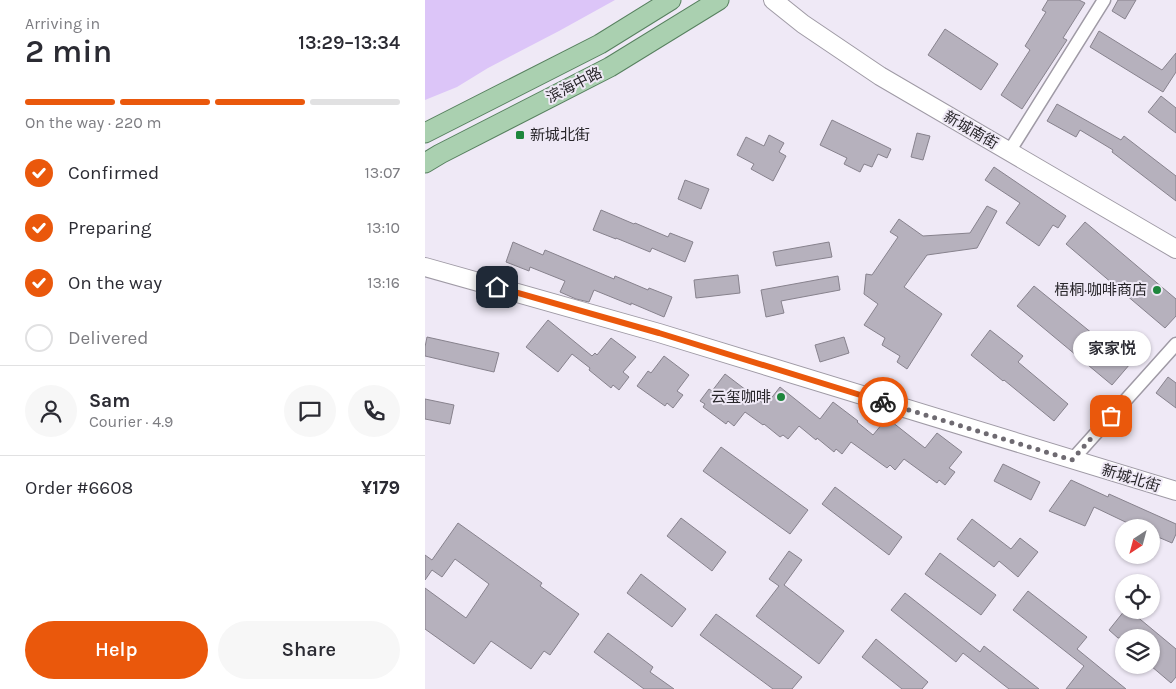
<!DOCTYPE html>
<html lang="en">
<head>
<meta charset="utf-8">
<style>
  body { margin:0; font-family:Karla,"Noto Sans SC",sans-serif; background:#f7f7f7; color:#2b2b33; height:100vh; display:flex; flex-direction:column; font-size:19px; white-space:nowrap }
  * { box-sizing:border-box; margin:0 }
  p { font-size:16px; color:#7c7c81 }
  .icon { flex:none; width:28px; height:28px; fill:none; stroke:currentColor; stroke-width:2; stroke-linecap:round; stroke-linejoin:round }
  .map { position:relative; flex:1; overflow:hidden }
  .drawer { display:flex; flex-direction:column; background:#fff; width:425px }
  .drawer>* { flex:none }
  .needle { width:32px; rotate:216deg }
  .buttons { position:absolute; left:690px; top:519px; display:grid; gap:10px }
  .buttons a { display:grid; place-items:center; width:45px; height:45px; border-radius:50%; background:#fff; box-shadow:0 1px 4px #0004; font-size:25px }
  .pin { position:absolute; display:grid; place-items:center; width:42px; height:42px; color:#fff; margin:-21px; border-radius:10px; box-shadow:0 2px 8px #0006 }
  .courier { position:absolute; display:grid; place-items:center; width:50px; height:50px; margin:-25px; border:4px solid #ea580c; border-radius:50%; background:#fff; color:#222; box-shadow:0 1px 6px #0007 }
  .bubble { position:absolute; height:35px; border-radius:18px; background:#fff; box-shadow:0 1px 4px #0004; font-size:16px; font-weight:600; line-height:35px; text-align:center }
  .head em { font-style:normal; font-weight:600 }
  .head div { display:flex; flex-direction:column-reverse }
  .head { display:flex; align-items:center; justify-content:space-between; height:85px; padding:0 25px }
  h1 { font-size:32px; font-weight:600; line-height:38px }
  .bar { display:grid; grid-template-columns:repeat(4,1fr); gap:8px 5px; align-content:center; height:60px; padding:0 25px }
  .bar i { height:6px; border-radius:4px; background:#e1e1e2 }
  .bar .current { background:#ea580c }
  .bar p { grid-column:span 4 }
  .line { display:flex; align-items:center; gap:12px; padding:0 25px; border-top:1px solid #e1e1e2 }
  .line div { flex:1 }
  .round { display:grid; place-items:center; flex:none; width:52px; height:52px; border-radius:26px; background:#f7f7f7 }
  ol { padding:0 25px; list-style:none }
  li { display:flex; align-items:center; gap:15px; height:55px }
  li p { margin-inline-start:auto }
  li .icon { padding:5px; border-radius:50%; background:#ea580c; color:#fff; stroke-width:4 }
  li:last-child { color:#7c7c81 }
  li i { width:28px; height:28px; border:2px solid #e1e1e2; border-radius:50% }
  .cta { display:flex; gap:10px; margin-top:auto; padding:10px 25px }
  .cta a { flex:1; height:58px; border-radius:30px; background:#ea580c; color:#fff; font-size:20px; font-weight:600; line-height:58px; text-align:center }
  .cta a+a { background:#f7f7f7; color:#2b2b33 }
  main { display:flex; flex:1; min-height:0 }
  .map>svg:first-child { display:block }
  .water { fill:#dcc5f8 }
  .building { fill:#b6b1bd; stroke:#87828d }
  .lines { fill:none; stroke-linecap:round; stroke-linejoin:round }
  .street-casing { stroke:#9f9aa5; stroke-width:15 }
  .secondary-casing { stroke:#9f9aa5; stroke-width:20 }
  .primary-casing { stroke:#57805f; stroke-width:21 }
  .street { stroke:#fff; stroke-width:12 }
  .secondary { stroke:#fff; stroke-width:18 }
  .primary { stroke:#aad0b0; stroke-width:19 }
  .done { stroke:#6e6a71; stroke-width:5; stroke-dasharray:0 9 }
  .route { stroke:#ea580c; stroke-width:6 }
  .poi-dot { fill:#1d863c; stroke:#efe9f6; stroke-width:2 }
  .labels { text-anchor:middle; stroke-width:4; stroke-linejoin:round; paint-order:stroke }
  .street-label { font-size:15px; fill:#28262a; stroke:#efe9f6 }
  .poi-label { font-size:15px; fill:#28262a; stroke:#efe9f6; text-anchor:end }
</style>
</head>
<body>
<main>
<section class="drawer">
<div class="head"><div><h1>2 min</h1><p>Arriving in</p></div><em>13:29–13:34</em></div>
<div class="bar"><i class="current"></i><i class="current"></i><i class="current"></i><i></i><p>On the way · 220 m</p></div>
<ol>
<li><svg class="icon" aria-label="check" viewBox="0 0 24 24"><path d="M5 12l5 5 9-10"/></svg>Confirmed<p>13:07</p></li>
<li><svg class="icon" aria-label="check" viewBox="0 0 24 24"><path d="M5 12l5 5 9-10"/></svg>Preparing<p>13:10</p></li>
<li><svg class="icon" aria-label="check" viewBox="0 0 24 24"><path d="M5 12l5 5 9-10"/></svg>On the way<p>13:16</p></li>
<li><i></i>Delivered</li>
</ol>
<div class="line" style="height:90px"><a class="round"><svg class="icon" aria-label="person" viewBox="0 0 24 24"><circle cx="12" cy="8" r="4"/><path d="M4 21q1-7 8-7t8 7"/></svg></a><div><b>Sam</b><p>Courier · 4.9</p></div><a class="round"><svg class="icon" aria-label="chat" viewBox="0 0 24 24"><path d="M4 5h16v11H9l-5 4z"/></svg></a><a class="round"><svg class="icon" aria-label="phone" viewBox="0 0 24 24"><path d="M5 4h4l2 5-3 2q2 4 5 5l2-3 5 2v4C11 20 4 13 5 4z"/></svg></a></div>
<div class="line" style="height:65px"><div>Order #6608</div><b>¥179</b></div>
<div class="cta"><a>Help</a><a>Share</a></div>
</section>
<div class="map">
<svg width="751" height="689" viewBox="0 0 751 689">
  <rect width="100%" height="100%" fill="#efe9f6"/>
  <!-- water -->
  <path class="water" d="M0,0H190L134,31L63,68L32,87L0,100Z"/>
  <!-- building -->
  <path class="building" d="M623,0H654L660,3L638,38L642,40L597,109L576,95L605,50L600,46L621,12L617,10Z
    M693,0H711L700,19L687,11Z
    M520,29L573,64L556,90L503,55Z
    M674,31L737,70L751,53V72L738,92L665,47Z
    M736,96L751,108V133L723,112Z
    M632,104L696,140L699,136L751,176V201L687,152L688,150L655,130L651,137L622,121Z
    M407,120L466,149L462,158L453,154L447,167L439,164L435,172L419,164L422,158L395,145Z
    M492,133L505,136L498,160L486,157Z
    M344,135L359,143L354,152L361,156L348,181L326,169L329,164L312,155L321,137L339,146Z
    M569,167L641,216L633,228L628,225L614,246L581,223L595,203L560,180Z
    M260,180L284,189L276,209L253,199Z
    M562,206L572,211L552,248L502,255L479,287L517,314L482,369L472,362L475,356L457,345L460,338L439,325L453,304L439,294L441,274L447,275L473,237L465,232L474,219L498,236L545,233Z
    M176,210L209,224L210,223L243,237L245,233L268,242L260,262L227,248L225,252L191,238V239L168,230Z
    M660,222L751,299V316L740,328L641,244Z
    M88,242L118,255L120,250L189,279L190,276L223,290L224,288L247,297L239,317L206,303V305L169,290L164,302L151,299L135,292L140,281L105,267L104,271L81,262Z
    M404,242L407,257L351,266L348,252Z
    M313,275L315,293L271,298L269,280Z
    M413,276L415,290L356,301L359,313L341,317L336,290Z
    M609,286L705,364L687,385L592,306Z
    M123,320L167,356L170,353L172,355L186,338L211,357L198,372L204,377L194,390L188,385L186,388L164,370L165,368L147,354L133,372L101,347Z
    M565,330L598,356L593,362L643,404L629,421L579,380L578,381L546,355Z
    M2,337L74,353L69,372L0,356V347Z
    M419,337L424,353L395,362L390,345Z
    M239,356L264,375L252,391L258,395L248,408L242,403L240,406L212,386L223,371L226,373Z
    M300,374L338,403H339L341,405L355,387L395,419L408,402L433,421L432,422L448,435L462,418L500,448L512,433L537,452L524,468L530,472L520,485L514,480L512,483L479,459L470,470L465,465L462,468L426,442L417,454L411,449L409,452L392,438L391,440L374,426L363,439L358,435L355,437L339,424L338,425L320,412L309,426L303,421L301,424L278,407L280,404L275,401L284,389L287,391Z
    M743,377L751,383V408L731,393Z
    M0,399L29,405L25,424L0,419Z
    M296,447L383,510L365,534L278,471Z
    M578,464L615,482L606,500L569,481Z
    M646,480L683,497L684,494L751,524V534L747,543L726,534V528H713L669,507L660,526L624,511Z
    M410,487L477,537L464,555L397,504Z
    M256,518L301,552L287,571L242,536Z
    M547,519L586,549L595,538L613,552L593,577L574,561L569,567L532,539Z
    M33,523L117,583L115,586L154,614L125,655L119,651L106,669L66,641L49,664L0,629V588L41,618L64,584L30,559L17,577L7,570L0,580V555L7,560Z
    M364,551L377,560L359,585L419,631L394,664L331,616L354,586L344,579Z
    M515,553L571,595L556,615L500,574Z
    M216,574L261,609L247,627L202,593Z
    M603,591L662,637L652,649L701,689H641L659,666L588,610Z
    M480,593L555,652L559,646L614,689H584L538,653L531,662L466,610Z
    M700,610H704L751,649V677L746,683L726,666V638H693L684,630Z
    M291,614L377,677L367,689H348L275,635Z
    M183,633L228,667L225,672L249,689H219L169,652Z
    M451,639L503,682L497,689H477L437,657Z"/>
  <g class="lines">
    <!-- street casing -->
    <g class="street-casing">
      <path id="street" d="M584,152L679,0
        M647,460L751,344"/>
    </g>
    <!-- secondary casing -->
    <g class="secondary-casing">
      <path id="secondary" d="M348,0L378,24L455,76L751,249
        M0,267L234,333L751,491"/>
    </g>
    <!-- primary casing -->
    <g class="primary-casing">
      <path id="primary" d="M0,133L175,44L246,0
        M0,163L15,154L185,67L294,0"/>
    </g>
    <!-- street -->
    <use href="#street" class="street"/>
    <!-- secondary -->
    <use href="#secondary" class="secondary"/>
    <!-- primary -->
    <use href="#primary" class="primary"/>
  </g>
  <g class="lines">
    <!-- done -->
    <path class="done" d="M458,402L647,460L686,416"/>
    <!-- route -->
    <path class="route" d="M72,287L234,333L458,402"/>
  </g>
  <!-- markers -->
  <g class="poi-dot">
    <rect x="90" y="130" width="10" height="10" rx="2.5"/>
    <circle cx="732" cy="290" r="5"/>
    <circle cx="356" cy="397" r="5"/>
  </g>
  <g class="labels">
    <!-- street labels -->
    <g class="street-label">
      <text transform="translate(149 85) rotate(-27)" y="5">滨海中路</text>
      <text transform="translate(546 130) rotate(30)" y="5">新城南街</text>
      <text transform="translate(706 478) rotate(17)" y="5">新城北街</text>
    </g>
    <!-- poi labels -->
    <g class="poi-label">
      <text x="105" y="140" text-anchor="start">新城北街</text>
      <text x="722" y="295">梧桐·咖啡商店</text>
      <text x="346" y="402">云玺咖啡</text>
    </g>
  </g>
</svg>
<div class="buttons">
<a><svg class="needle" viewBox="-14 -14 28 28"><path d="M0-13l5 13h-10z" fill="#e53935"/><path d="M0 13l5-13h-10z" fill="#7c7c81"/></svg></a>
<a><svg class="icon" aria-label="locate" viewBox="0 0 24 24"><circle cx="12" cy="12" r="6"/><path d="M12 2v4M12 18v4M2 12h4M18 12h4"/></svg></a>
<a><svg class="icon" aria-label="layers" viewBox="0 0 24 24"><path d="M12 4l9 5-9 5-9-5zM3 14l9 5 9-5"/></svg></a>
</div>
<div class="pin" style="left:686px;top:416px;background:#ea580c"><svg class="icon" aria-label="bag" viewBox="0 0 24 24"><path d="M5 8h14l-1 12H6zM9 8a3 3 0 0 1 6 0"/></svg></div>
<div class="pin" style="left:72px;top:287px;background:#1f2937"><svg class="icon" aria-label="home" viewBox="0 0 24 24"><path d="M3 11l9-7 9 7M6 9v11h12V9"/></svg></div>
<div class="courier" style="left:458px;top:402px"><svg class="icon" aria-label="bike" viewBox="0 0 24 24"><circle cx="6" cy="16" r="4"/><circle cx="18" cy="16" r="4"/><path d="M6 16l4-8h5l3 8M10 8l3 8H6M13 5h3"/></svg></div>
<div class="bubble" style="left:648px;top:331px;width:78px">家家悦</div>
</div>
</main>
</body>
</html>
